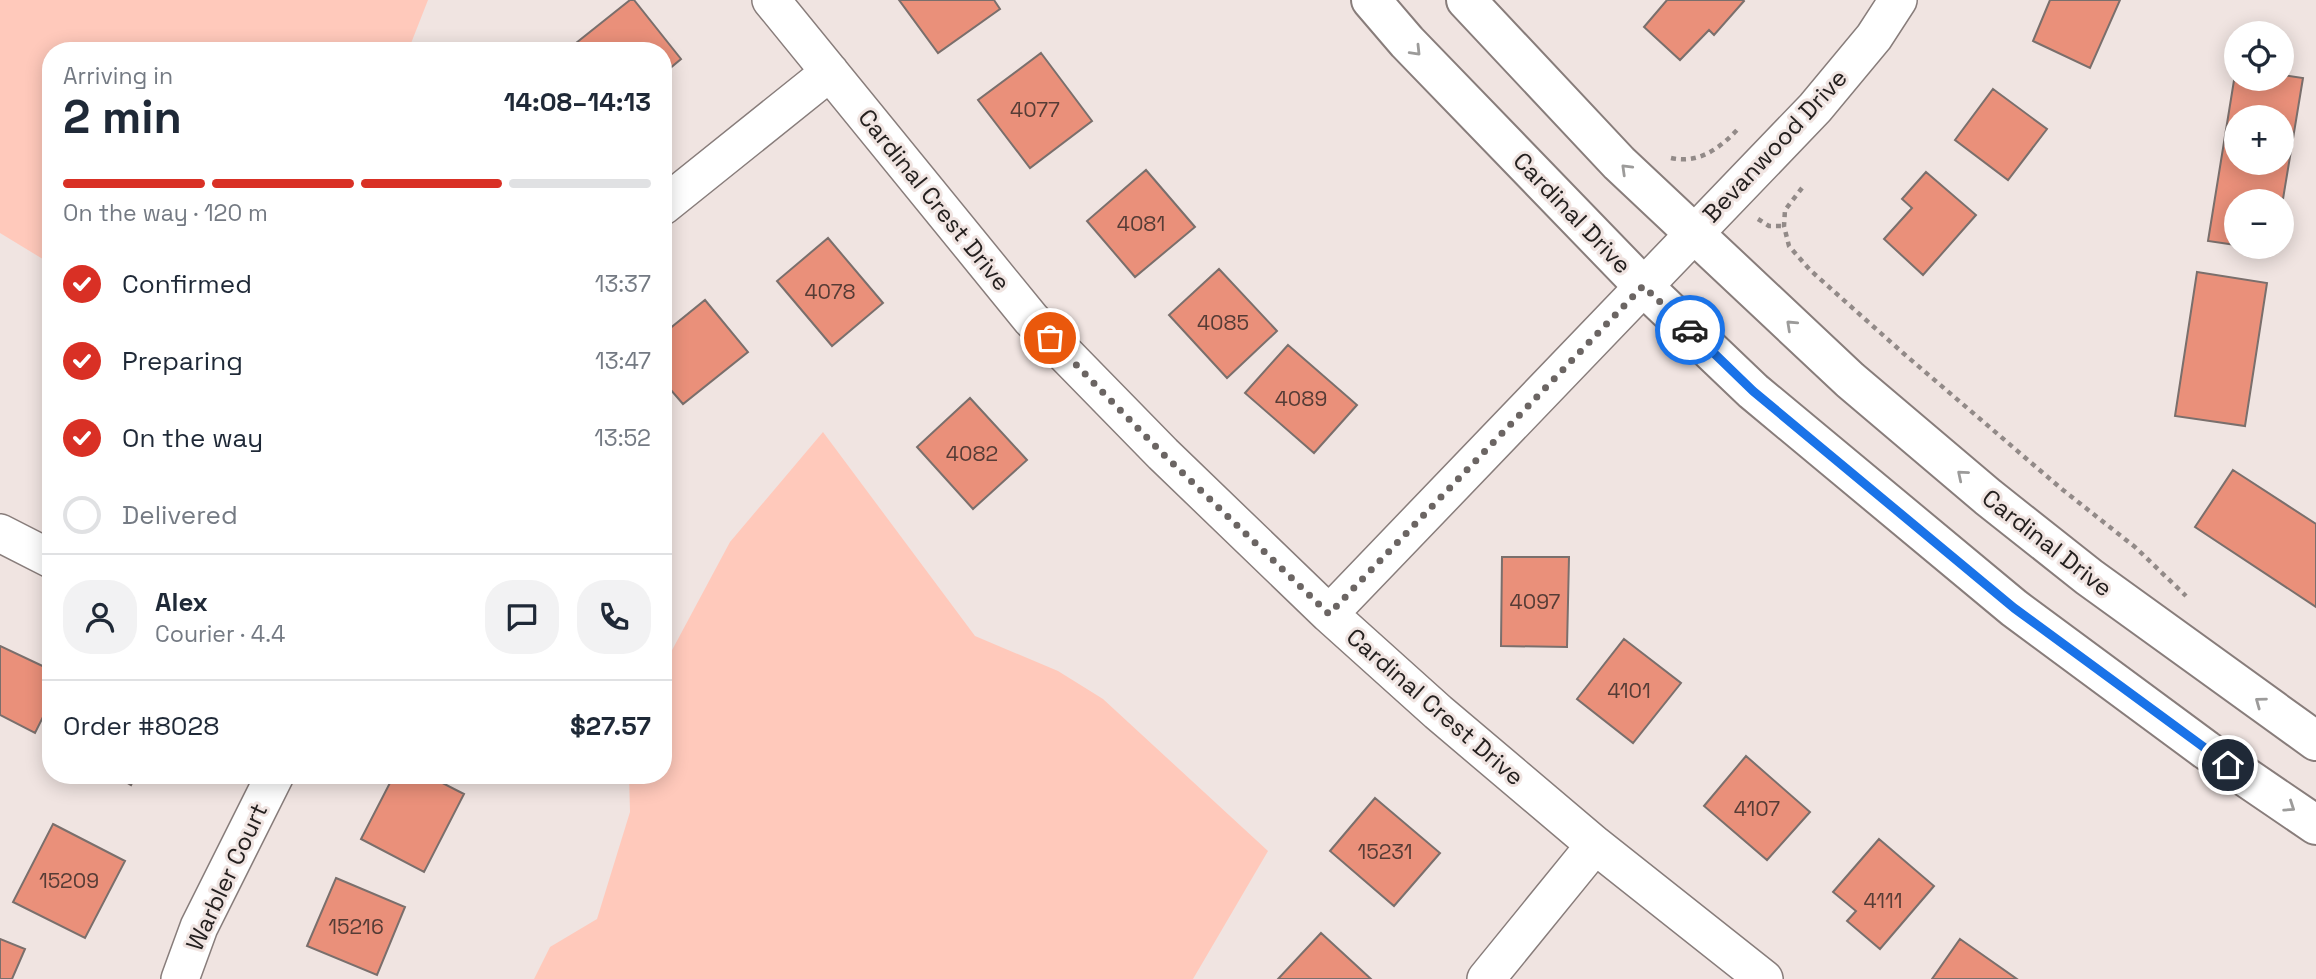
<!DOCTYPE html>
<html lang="en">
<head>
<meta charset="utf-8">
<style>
  body { margin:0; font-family:"Space Grotesk",sans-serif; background:#f2f2f3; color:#1f2937; height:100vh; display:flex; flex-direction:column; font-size:26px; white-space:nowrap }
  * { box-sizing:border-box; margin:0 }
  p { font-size:23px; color:#747a83 }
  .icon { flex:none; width:38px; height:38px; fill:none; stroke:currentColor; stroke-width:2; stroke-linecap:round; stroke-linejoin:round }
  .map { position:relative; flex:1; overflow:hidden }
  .drawer { position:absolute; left:42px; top:42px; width:630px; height:742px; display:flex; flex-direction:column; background:#fff; border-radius:28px; box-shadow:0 4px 18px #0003 }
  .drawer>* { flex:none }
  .tools { position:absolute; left:2224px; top:21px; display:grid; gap:14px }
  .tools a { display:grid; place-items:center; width:70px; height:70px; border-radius:50%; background:#fff; box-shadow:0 4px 18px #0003; font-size:35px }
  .pin { position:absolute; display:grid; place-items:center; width:60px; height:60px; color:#fff; margin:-30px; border:4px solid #fff; border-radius:50%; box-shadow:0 2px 7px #0007 }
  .courier { position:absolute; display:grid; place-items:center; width:70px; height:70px; margin:-35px; border:5px solid #1a73e8; border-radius:50%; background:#fff; color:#222; box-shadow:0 2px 9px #0007 }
  .summary em { font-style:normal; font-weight:800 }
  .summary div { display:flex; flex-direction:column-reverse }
  .summary { display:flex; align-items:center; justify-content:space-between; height:119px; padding:0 21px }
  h1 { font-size:46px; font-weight:800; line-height:52px }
  .bar { display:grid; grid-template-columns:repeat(4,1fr); gap:10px 7px; align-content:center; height:84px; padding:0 21px }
  .bar i { height:9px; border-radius:5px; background:#e0e1e3 }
  .bar .current { background:#d93025 }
  .bar p { grid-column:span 4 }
  .line { display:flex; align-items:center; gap:18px; padding:0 21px; border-top:2px solid #e0e1e3 }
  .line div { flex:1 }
  .round { display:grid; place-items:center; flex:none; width:74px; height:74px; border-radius:28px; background:#f2f2f3 }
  ol { padding:0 21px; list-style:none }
  li { display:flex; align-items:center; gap:21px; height:77px }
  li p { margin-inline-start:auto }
  li .icon { padding:7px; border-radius:50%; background:#d93025; color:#fff; stroke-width:4 }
  li:last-child { color:#747a83 }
  li i { width:38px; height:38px; border:4px solid #e0e1e3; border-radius:50% }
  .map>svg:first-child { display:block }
  .green { fill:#ffc9bb }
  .building { fill:#ea907a; stroke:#7a6f6c; stroke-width:2; fill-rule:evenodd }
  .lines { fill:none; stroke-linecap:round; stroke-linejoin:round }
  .minor-casing { stroke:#887d7b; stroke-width:40 }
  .secondary-casing { stroke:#887d7b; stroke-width:42 }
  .path { stroke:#928a88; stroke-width:4.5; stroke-dasharray:5 5; stroke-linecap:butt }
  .minor { stroke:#fff; stroke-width:37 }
  .secondary { stroke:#fff; stroke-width:38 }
  .oneway { stroke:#9c9b9a }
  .done { stroke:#6b6563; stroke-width:7; stroke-dasharray:0 12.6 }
  .route { stroke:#1a73e8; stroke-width:9 }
  .labels { text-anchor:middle; stroke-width:6; stroke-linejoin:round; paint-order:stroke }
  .number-label { font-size:21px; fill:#563c36 }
  .street-label { font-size:24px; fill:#24201f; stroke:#f0e4e1 }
</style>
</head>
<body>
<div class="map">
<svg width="2316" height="979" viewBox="0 0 2316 979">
  <rect width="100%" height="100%" fill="#f0e4e1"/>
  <!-- green -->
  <path class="green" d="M0,0H428L408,51H51V264L0,233Z
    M823,432L975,636L1058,671L1103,699L1268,851L1193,979H534L550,947L597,919L630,812L629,775H663V667L730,542Z"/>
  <!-- building -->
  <path class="building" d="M630,0H634L681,59L663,74V51H566Z
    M899,0H994L1000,9L938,53Z
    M1667,0H1743L1744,1L1714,35L1709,30L1680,60L1644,27Z
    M2050,0H2120L2090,68L2033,41Z
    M1041,53L1092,121L1030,168L978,100Z
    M2236,68V79H2282V75L2303,78L2282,205V201H2236V245L2208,241ZM2236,117H2282V163H2236Z
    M1993,89L2047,129L2008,180L1955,140Z
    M1146,170L1195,227L1135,277L1087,221Z
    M1926,172L1976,215L1923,275L1884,239L1912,208L1902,199Z
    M828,238L883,303L832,346L777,281Z
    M2246,247H2275L2274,251Z
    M1219,269L1277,331L1227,378L1169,315Z
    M2197,272L2267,283L2245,426L2175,416Z
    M705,300L748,352L683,404L663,381V334Z
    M1288,345L1357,405L1314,453L1245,393Z
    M970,398L1027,460L973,509L917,447Z
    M2233,470L2316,524V607L2195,527Z
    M1502,557H1569L1567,647L1501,646Z
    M1624,639L1681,683L1633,743L1577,699Z
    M0,646L51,670V701L35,733L0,715Z
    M1746,756L1810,812L1767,860L1704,806Z
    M114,775H136L131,785Z
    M394,775H427L464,794L424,872L361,839Z
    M1375,798L1440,853L1394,906L1330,851Z
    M53,824L125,861L85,938L13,902Z
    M1879,839L1934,886L1880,949L1847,921L1856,911L1833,892Z
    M336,878L405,907L377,975L307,946Z
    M1321,933L1371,979H1278Z
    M0,939L25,949L12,979H0Z
    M1960,939L2017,979H1932Z"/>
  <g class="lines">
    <!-- minor casing -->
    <g class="minor-casing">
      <path id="minor" d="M771,0L1031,319L1163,454L1329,614L1438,712L1595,845L1764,979
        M663,206L830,72
        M0,533L51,559
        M1329,614L1815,108L1874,37L1898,0
        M180,979L199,927L275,775
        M1486,979L1595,845"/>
    </g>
    <!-- secondary casing -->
    <g class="secondary-casing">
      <path id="secondary" d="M1371,0L1407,42L1643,286L1753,391L2014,608L2206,750L2316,825
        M1466,0L1619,163L1850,380L1988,497L2089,577L2316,741"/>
    </g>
    <!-- path -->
    <path class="path" d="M1671,158C1698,164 1719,149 1737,130
      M1802,188L1785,210L1784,226L1789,246L1810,270L1903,353L2063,490L2135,547L2186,596
      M1758,219L1769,226H1784"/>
    <!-- minor -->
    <use href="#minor" class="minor"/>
    <!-- secondary -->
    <use href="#secondary" class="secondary"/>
  </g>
  <!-- one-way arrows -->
  <defs><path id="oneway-chevron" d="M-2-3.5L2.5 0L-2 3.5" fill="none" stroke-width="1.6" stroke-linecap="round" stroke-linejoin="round" transform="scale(1.75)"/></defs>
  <g class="oneway">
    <use href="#oneway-chevron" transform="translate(1416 51) rotate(46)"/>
    <use href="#oneway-chevron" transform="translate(1626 169) rotate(-136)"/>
    <use href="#oneway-chevron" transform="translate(1791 325) rotate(-137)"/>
    <use href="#oneway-chevron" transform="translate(1962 475) rotate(-140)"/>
    <use href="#oneway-chevron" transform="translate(2260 702) rotate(-144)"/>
    <use href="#oneway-chevron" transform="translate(2290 807) rotate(34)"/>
  </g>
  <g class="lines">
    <!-- done -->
    <path class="done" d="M1050,338L1163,454L1329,614L1643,286L1690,330"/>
    <!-- route -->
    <path class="route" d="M1690,330L1753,391L2014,608L2228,765"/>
  </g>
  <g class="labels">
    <!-- number labels -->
    <g class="number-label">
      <text x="1035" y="117">4077</text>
      <text x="1141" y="231">4081</text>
      <text x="830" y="299">4078</text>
      <text x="1223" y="330">4085</text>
      <text x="1301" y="406">4089</text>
      <text x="972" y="461">4082</text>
      <text x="1535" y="609">4097</text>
      <text x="1629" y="698">4101</text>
      <text x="1757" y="816">4107</text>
      <text x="1385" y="859">15231</text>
      <text x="69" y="888">15209</text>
      <text x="1883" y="908">4111</text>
      <text x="356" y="934">15216</text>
    </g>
    <!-- street labels -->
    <g class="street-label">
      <text transform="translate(1775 146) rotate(-47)" y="8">Bevanwood Drive</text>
      <text transform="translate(934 200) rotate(51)" y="8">Cardinal Crest Drive</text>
      <text transform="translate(1572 213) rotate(46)" y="8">Cardinal Drive</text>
      <text transform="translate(2047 543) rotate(38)" y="8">Cardinal Drive</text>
      <text transform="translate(1435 707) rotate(41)" y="8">Cardinal Crest Drive</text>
      <text transform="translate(227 877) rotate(-65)" y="8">Warbler Court</text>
    </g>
  </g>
</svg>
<div class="tools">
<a><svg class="icon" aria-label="locate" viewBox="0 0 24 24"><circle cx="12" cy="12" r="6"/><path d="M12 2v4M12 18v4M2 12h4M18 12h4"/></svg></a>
<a>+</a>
<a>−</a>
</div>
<div class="pin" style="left:1050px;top:338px;background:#ea580c"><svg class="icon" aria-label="bag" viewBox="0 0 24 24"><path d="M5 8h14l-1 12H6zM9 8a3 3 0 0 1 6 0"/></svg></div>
<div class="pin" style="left:2228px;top:765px;background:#1f2937"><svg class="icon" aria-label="home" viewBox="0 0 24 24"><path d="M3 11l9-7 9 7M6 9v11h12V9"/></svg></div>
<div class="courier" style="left:1690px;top:330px"><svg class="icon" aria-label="car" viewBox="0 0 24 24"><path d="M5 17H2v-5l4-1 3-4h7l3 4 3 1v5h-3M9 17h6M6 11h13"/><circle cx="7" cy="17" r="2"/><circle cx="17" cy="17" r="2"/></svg></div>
<section class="drawer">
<div class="summary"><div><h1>2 min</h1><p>Arriving in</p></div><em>14:08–14:13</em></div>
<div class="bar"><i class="current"></i><i class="current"></i><i class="current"></i><i></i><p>On the way · 120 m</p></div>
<ol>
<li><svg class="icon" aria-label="check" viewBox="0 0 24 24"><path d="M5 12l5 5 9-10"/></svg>Confirmed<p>13:37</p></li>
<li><svg class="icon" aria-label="check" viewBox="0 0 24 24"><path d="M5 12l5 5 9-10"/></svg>Preparing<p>13:47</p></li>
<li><svg class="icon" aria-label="check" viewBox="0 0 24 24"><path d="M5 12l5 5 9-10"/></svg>On the way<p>13:52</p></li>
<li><i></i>Delivered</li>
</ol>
<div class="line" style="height:126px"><a class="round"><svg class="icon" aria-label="person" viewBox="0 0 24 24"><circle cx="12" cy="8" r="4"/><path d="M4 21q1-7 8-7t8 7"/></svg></a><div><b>Alex</b><p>Courier · 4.4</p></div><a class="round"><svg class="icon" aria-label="chat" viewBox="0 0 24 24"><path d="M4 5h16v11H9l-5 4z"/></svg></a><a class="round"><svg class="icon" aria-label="phone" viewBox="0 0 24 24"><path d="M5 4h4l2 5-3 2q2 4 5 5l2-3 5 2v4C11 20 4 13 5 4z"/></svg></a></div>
<div class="line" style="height:91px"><div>Order #8028</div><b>$27.57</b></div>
</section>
</div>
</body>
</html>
